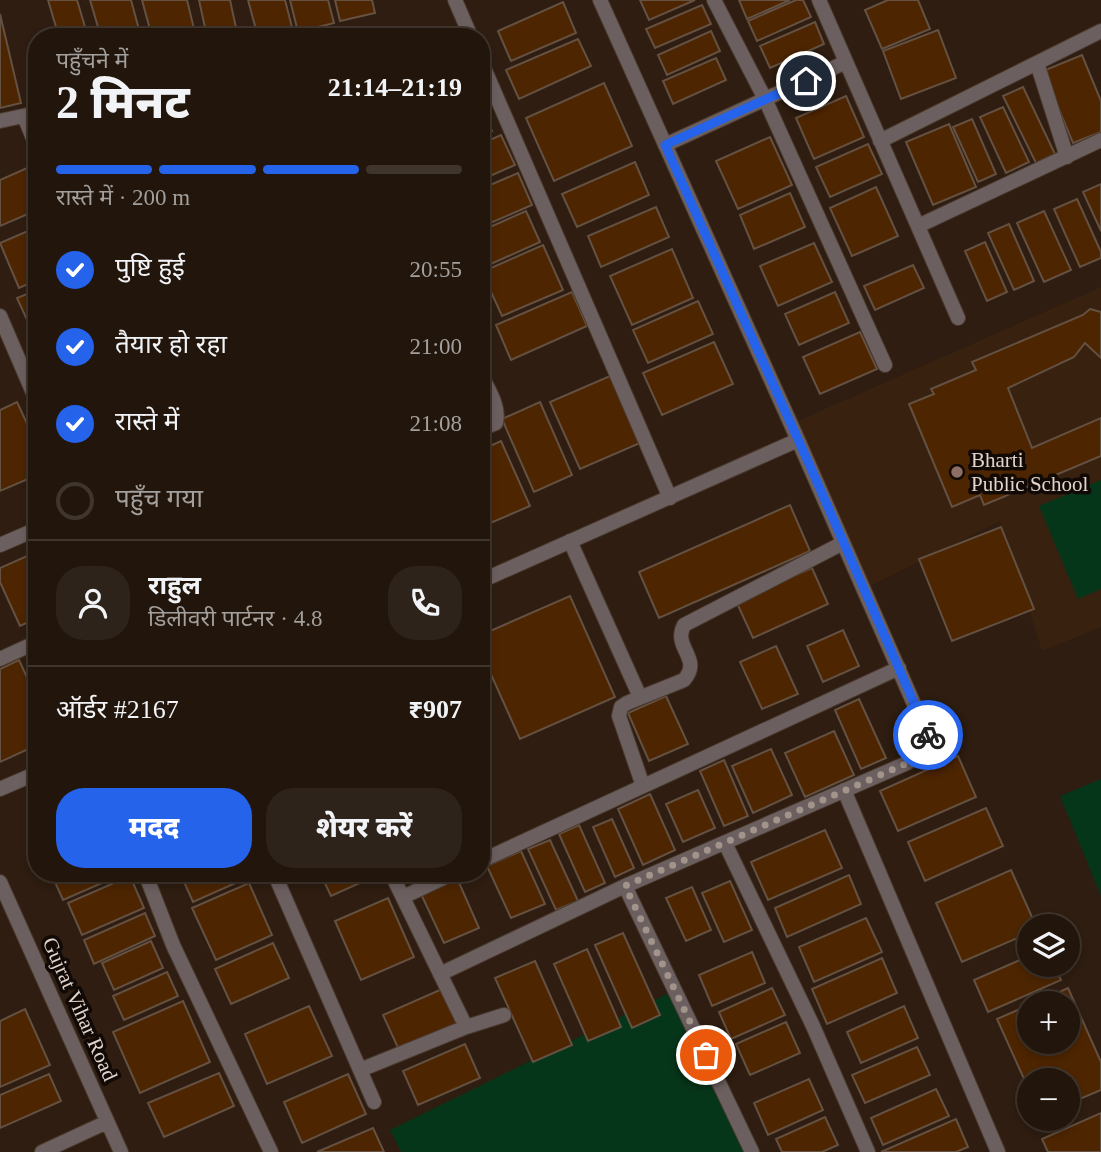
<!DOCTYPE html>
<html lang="hi">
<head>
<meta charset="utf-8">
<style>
  body { margin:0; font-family:"Times New Roman","Noto Sans Devanagari",serif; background:#2e231a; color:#f1f3f6; height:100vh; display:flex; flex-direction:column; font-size:26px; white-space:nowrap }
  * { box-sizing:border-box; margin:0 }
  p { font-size:23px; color:#a29f9d }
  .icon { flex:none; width:38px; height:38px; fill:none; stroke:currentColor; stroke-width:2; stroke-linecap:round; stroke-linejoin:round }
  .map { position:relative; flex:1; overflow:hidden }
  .panel { position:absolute; left:28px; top:28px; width:462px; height:854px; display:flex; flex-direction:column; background:#22160c; border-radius:28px; box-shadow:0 4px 10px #0003,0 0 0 2px #3f352d }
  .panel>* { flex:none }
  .controls { position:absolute; left:1017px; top:914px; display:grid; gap:14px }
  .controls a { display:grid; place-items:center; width:63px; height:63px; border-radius:50%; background:#22160c; box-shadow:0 4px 10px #0003,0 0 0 2px #3f352d; font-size:35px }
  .pin { position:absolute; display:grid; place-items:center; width:60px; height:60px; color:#fff; margin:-30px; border:4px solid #fff; border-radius:50%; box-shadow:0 2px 7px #0007 }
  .courier { position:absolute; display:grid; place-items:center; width:70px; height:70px; margin:-35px; border:5px solid #2563eb; border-radius:50%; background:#fff; color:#222; box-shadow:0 2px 9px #0007 }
  .summary em { font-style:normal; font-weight:800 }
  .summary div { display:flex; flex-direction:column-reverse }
  .summary { display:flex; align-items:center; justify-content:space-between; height:119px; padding:0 28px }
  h1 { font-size:46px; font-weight:800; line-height:52px }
  .bar { display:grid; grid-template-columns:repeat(4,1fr); gap:10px 7px; align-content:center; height:84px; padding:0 28px }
  .bar i { height:9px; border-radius:5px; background:#3f352d }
  .bar .current { background:#2563eb }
  .bar p { grid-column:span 4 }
  .line { display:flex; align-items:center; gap:18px; padding:0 28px; border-top:2px solid #3f352d }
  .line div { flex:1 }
  .round { display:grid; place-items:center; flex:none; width:74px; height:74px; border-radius:28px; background:#2e231a }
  ol { padding:0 28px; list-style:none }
  li { display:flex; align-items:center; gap:21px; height:77px }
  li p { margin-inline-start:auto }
  li .icon { padding:7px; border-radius:50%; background:#2563eb; color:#fff; stroke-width:4 }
  li:last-child { color:#a29f9d }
  li i { width:38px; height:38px; border:4px solid #3f352d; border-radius:50% }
  .action { display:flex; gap:14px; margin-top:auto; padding:14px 28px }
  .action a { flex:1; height:80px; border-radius:28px; background:#2563eb; color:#fff; font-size:28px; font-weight:800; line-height:80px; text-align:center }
  .action a+a { background:#2e231a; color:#f1f3f6 }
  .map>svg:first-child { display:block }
  .built { fill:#38210f }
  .green { fill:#06361a }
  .building { fill:#4d2500; stroke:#645142; stroke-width:2 }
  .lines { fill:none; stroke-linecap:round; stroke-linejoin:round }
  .minor-casing { stroke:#4a3a2e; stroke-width:16 }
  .minor { stroke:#6c5f5f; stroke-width:14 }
  .done { stroke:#a2948a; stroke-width:7; stroke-dasharray:0 12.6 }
  .route { stroke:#2563eb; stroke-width:9 }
  .education-dot { fill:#8d6e63; stroke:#110905; stroke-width:2.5 }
  .labels { text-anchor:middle; stroke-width:7; stroke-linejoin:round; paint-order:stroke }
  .poi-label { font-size:21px; fill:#e0d4cc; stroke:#110905; text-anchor:start }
  .street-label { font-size:21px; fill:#e0d4cc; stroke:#110905 }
</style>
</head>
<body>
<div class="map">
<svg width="1101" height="1152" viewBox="0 0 1101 1152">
  <rect width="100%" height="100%" fill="#2e1d10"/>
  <!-- built -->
  <path class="built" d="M1101,287V627L1042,651L1000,521L864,589L793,423Z"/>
  <!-- green -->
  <path class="green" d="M1101,480V589L1078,599L1039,506Z
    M1101,779V896L1060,796Z
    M673,991L746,1152H401L390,1130Z"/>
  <!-- building -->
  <path class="building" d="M48,0H77L88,37H59Z
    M90,0H131L141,37H101Z
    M142,0H187L196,37H152Z
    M199,0H230L238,37H207Z
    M248,0H285L294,35L258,37Z
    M290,0H328L334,23L298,32Z
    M335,0H372L375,13L340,21Z
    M640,0H695L649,20Z
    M739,0H790L747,19Z
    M796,0H803L811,17L757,41L748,21Z
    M888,0H918L930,29L882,49L865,10Z
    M563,2L576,33L511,61L498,31Z
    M702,5L711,24L655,48L646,29Z
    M0,14L21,103L0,108Z
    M815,22L824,44L770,68L760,46Z
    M938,30L956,78L901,99L883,51Z
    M711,31L720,51L667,75L658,55Z
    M578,39L591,66L519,99L506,70Z
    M1082,55L1101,101V132L1073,143L1043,71Z
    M716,58L726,80L673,104L663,81Z
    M604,83L632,146L554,181L526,118Z
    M1023,87L1055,154L1036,163L1003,96Z
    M846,96L864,137L814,159L796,118Z
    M481,107L492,131L481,135Z
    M1003,107L1029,162L1006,173L980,117Z
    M972,119L996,174L978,182L953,127Z
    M949,124L976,187L933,205L906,142Z
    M501,135L515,165L481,180V144Z
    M770,137L792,185L738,209L716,161Z
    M868,144L882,174L830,197L816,167Z
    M635,162L649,195L577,227L562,194Z
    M27,168L37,190V210L0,226V180Z
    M518,173L532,205L481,227V189Z
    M1101,184V231L1083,192Z
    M876,187L898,236L852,256L830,208Z
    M790,193L805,227L754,249L740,215Z
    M1077,199L1101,252V258L1080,267L1054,209Z
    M656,207L669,237L601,267L588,236Z
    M526,211L540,242L484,267L481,261V231Z
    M1044,211L1071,270L1044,282L1017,223Z
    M1009,224L1034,281L1014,290L988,233Z
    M37,227V280L19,288L0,243Z
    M985,242L1007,292L987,301L965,251Z
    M814,243L832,282L778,306L760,266Z
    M543,245L563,290L502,316L482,272Z
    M672,249L693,298L632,325L610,276Z
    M913,265L924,288L875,310L864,286Z
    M37,290V331L33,333L17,298Z
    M572,292L587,326L511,360L496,325Z
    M835,292L849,323L799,345L785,314Z
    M698,301L713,334L648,363L633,330Z
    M1090,309L1101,312V358L1085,343L1074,357L1008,388L1032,448L1101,418V456L984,505L980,495L952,507L909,404L934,394L931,389L976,370L972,362L1083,315Z
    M860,332L877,369L820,394L803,357Z
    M714,342L733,384L662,415L643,373Z
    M610,376L640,443L580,469L550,402Z
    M17,402L37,445V475L0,491V410Z
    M540,402L572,475L534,492L502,419Z
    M501,441L530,506L481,527V450Z
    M790,505L810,551L659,618L639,572Z
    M1001,527L1034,609L952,641L919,559Z
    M27,556L37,578V618L20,626L0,582V568Z
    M812,568L828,604L753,638L736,601Z
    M570,596L615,697L520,739L481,652V635Z
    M843,630L859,666L823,682L807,646Z
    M776,646L798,694L762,709L740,662Z
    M19,660L37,699V745L0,762V669Z
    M666,696L688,744L649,761L628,713Z
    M859,699L886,758L861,769L835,710Z
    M834,731L854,775L805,797L785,753Z
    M771,749L792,795L753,813L732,766Z
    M958,756L976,797L898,831L880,791Z
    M724,760L748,816L724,826L700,771Z
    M698,790L715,828L683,842L666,804Z
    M650,794L675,850L643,865L618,809Z
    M986,808L1003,846L925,881L908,842Z
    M612,819L634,868L615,877L593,827Z
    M579,825L605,883L585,892L559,834Z
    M825,830L842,868L768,900L751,862Z
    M550,840L578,901L556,910L528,849Z
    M521,851L545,904L511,918L487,866Z
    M1011,870L1036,926H1029V933L962,962L936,903Z
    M51,873H122L123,874L63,900Z
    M180,873H245L247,878L193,902Z
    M320,873H382L331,896Z
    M849,875L861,904L787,937L775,908Z
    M130,876L144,908L82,935L68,903Z
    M457,878L479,928L444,943L421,894Z
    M730,881L752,930L724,942L702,893Z
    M249,883L272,935L216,960L192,908Z
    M692,887L711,930L686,941L666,898Z
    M388,898L414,957L361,980L335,921Z
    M145,913L155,936L94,964L84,940Z
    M866,918L882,952L814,982L799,947Z
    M623,933L660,1015L632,1028L595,945Z
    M151,941L163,968L114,990L102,963Z
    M273,943L289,978L231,1004L215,969Z
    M587,949L621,1027L588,1041L554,964Z
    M752,952L765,983L712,1006L699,975Z
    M1029,956V964H1054L1061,980L988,1012L974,980Z
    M882,958L897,993L827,1024L812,989Z
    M535,961L572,1045L533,1062L495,978Z
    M167,972L178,996L124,1020L113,996Z
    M772,988L785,1015L731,1039L719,1012Z
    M1068,988L1101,1062V1090L1068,1104V1080H1029V1090L997,1019L1029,1005V1041H1068V1003H1035Z
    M442,989L458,1024L399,1050L383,1015Z
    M183,1001L210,1062L140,1093L113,1032Z
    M309,1006L332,1056L267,1084L245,1034Z
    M904,1006L918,1038L861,1063L847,1032Z
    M25,1009L50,1065L0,1087V1021Z
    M786,1022L800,1053L750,1075L736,1044Z
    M465,1044L480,1078L418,1105L403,1071Z
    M917,1047L930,1075L865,1103L852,1075Z
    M219,1073L234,1106L164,1137L148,1103Z
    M49,1074L61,1101L0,1128V1095Z
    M348,1074L366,1114L302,1143L284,1102Z
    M809,1079L823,1110L768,1135L754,1103Z
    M936,1089L949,1116L883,1145L871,1118Z
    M1101,1113V1152H1048L1042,1139Z
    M825,1117L838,1145L822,1152H782L776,1139Z
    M956,1119L968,1147L956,1152H881Z
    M373,1128L384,1152H317Z"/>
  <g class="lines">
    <!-- minor casing -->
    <g class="minor-casing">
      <path id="minor" d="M455,0L471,37
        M714,0L765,99L885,365
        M819,0L958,318
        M481,61L670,498
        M1037,63L1067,157
        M24,116L37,148
        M0,121L37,113
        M880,141L1101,31
        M665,145L846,62
        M918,226L1101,140
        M0,316L37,402
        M481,375C488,389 500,406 496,423L481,429
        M570,541L640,697
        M0,545L37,529
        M481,581L798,440
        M0,659L37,642
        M643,786L619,716L621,707L627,703L684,680C703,658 672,648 684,625L843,543
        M0,789L37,773
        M844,790L998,1152
        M725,843L813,1026L868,1152
        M481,861L899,668
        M145,873L173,945L271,1152
        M274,873L374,1102
        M391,873L466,1027
        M0,882L121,1152
        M625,886L752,1152
        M403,897L454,873
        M440,974L625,886L907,763L923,751L928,736L798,440L600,0
        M360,1070L466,1027L504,1015
        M42,1152L107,1122"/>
    </g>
    <!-- minor -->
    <use href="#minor" class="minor"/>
  </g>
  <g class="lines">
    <!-- done -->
    <path class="done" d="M706,1055L625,886L908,763L923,751L928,735"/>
    <!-- route -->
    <path class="route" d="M806,81L665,145L810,466L928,735"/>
  </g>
  <!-- markers -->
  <circle class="education-dot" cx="957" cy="472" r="7"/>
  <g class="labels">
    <!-- poi labels -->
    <g class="poi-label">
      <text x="971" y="467">Bharti<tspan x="971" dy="24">Public School</tspan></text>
    </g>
    <!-- street labels -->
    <g class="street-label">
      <text transform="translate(80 1009) rotate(66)" y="7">Gujrat Vihar Road</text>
    </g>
  </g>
</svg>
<div class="controls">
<a><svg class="icon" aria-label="layers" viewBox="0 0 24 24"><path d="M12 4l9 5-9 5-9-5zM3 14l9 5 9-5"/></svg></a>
<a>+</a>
<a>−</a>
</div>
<div class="pin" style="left:706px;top:1055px;background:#ea580c"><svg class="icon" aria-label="bag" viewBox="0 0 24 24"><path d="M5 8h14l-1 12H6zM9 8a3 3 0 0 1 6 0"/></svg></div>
<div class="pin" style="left:806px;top:81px;background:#1f2937"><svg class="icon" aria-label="home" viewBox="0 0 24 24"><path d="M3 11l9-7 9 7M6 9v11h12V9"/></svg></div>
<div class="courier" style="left:928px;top:735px"><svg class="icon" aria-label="bike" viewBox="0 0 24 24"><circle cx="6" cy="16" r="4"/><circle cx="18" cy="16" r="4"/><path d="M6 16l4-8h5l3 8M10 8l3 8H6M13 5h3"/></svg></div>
<section class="panel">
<div class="summary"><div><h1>2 मिनट</h1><p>पहुँचने में</p></div><em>21:14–21:19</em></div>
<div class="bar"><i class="current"></i><i class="current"></i><i class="current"></i><i></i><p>रास्ते में · 200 m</p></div>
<ol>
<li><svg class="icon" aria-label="check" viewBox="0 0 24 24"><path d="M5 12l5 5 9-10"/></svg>पुष्टि हुई<p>20:55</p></li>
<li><svg class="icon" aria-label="check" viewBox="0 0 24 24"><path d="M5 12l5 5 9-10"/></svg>तैयार हो रहा<p>21:00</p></li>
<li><svg class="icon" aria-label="check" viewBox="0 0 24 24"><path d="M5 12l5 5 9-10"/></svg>रास्ते में<p>21:08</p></li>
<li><i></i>पहुँच गया</li>
</ol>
<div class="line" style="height:126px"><a class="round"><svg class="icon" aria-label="person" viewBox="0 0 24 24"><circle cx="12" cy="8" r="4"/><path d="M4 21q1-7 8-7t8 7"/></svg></a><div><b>राहुल</b><p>डिलीवरी पार्टनर · 4.8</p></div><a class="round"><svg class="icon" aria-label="phone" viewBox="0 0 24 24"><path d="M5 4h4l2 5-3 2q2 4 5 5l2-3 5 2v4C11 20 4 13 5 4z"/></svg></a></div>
<div class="line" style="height:91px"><div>ऑर्डर #2167</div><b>₹907</b></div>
<div class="action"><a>मदद</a><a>शेयर करें</a></div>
</section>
</div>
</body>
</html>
